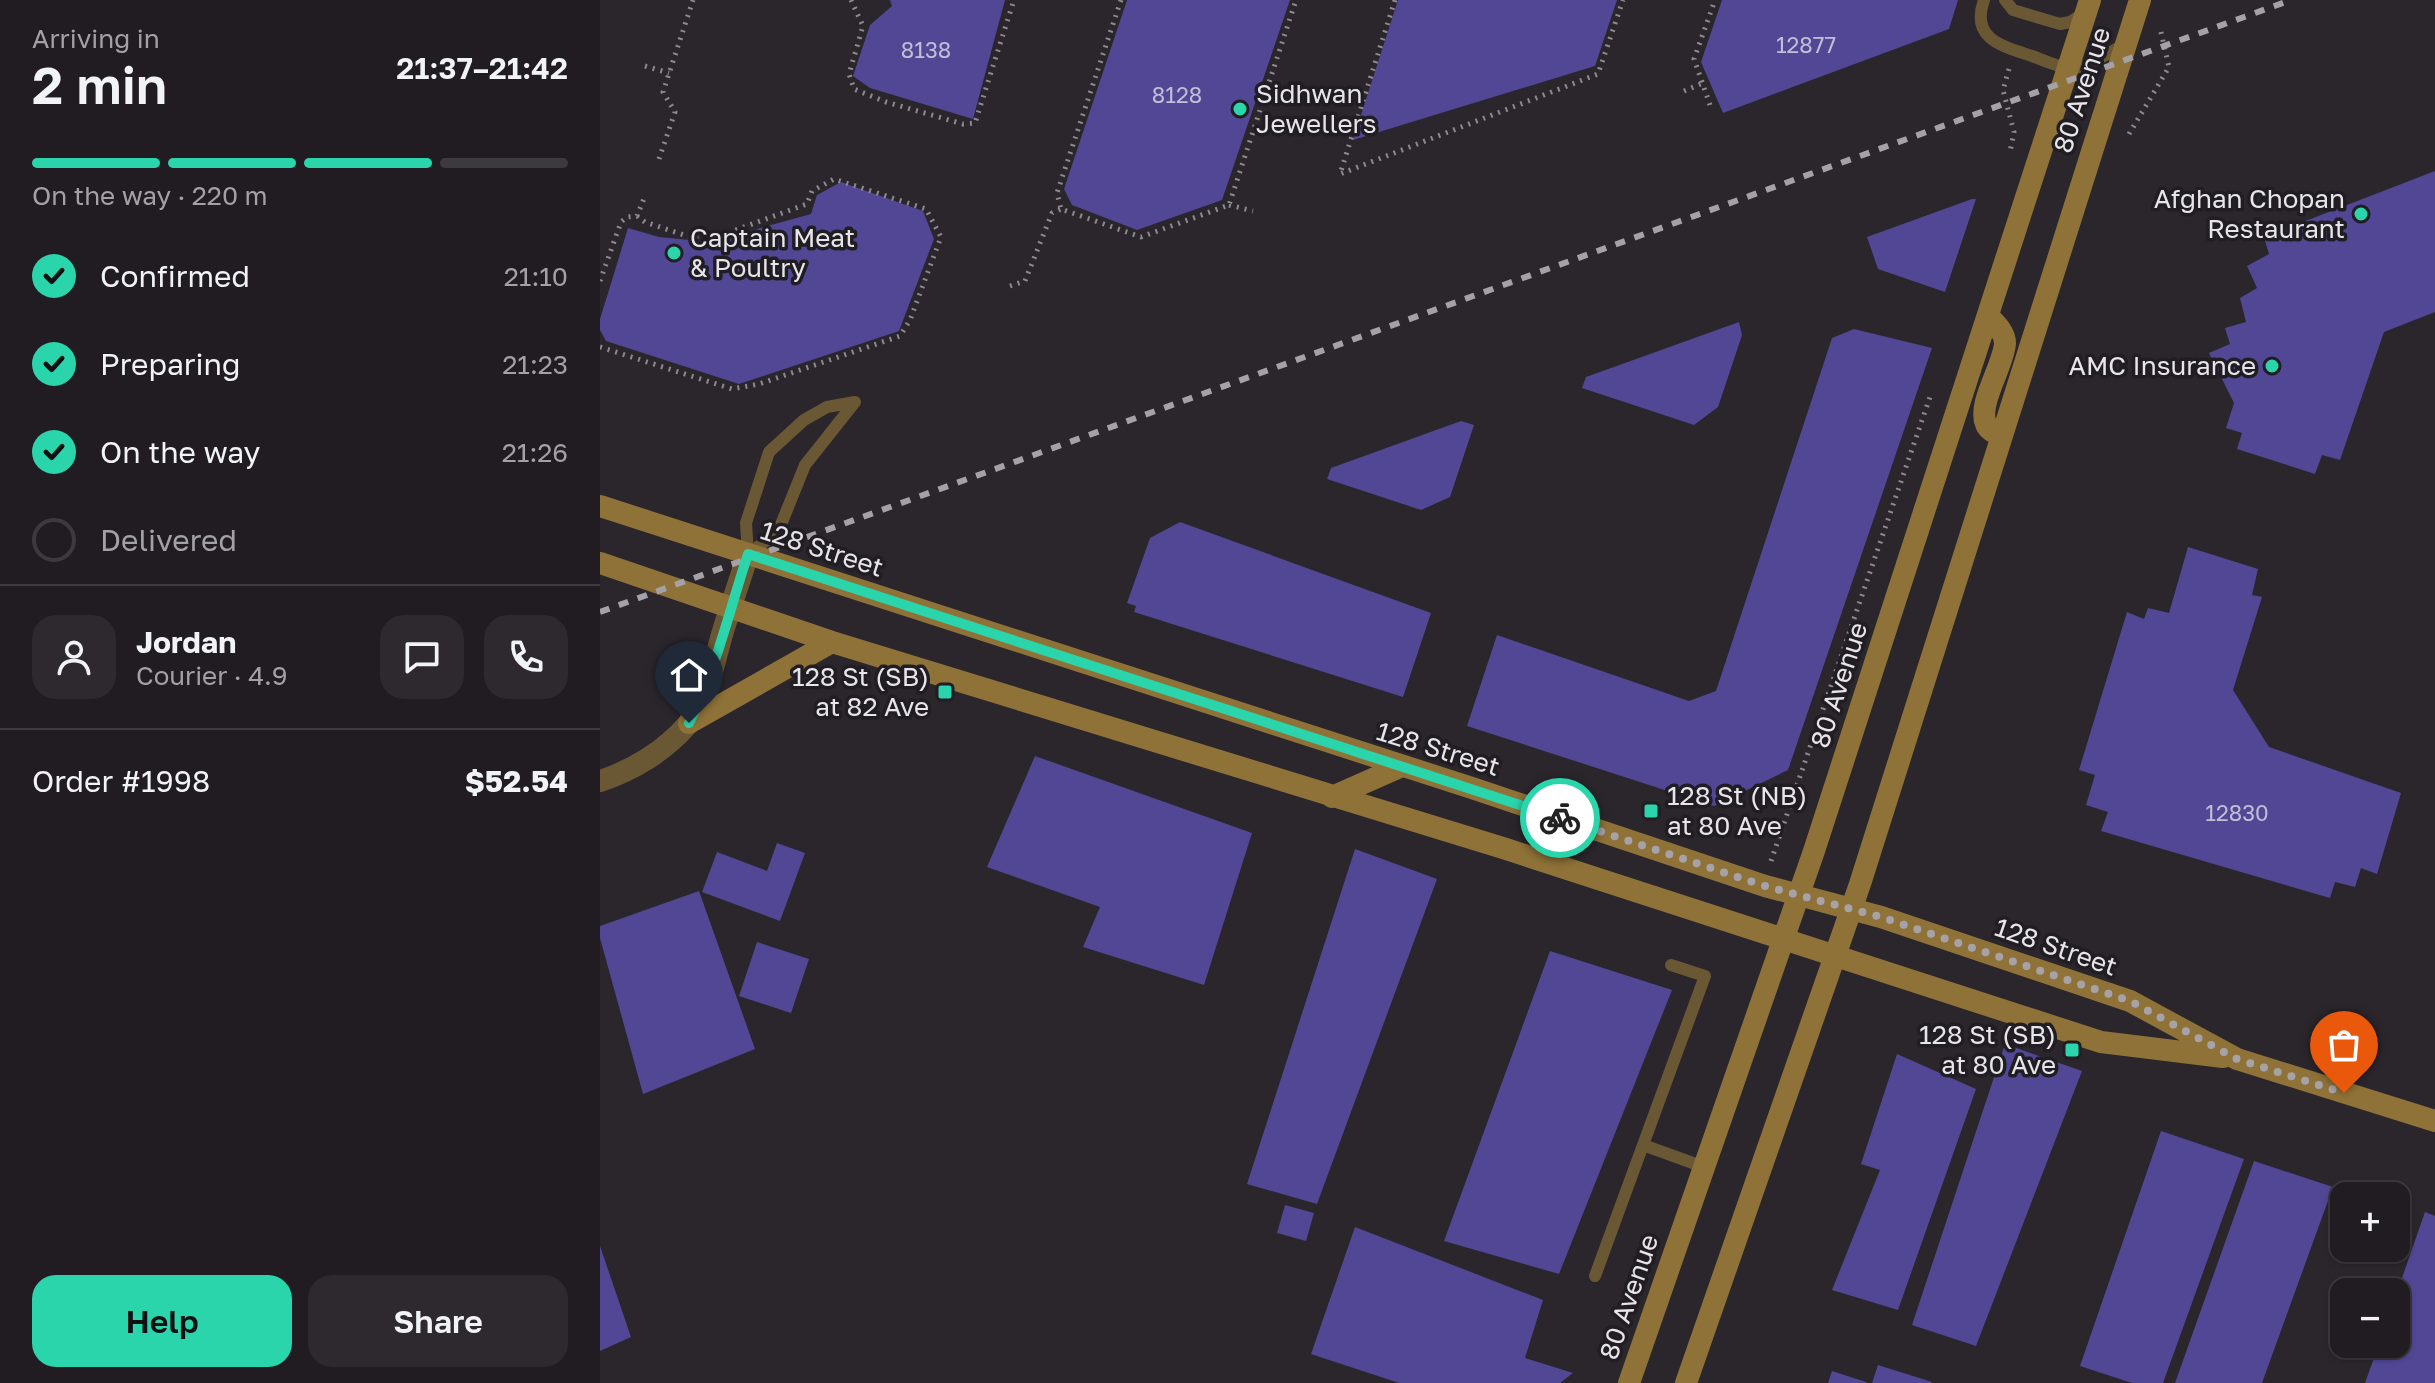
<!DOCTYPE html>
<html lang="en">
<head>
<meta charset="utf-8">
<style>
  body { margin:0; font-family:"Golos Text",sans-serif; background:#2d292e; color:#f1f3f6; height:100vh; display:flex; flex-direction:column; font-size:30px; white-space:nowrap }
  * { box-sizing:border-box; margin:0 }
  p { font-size:26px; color:#a2a1a5 }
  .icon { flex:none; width:44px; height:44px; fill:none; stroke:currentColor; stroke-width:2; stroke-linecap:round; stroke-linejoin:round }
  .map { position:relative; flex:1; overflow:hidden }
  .details { display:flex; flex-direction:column; background:#201c21; width:600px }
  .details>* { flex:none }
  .tools { position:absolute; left:1730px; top:1182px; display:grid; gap:16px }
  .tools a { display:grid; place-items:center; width:80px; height:80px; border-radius:16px; background:#201c21; box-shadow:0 2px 6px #0004,0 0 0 2px #3d3a3f; font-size:40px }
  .pin { position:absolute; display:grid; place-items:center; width:68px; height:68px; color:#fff; margin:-82px -34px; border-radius:50% 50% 50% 0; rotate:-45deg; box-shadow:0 0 8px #0007 }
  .pin .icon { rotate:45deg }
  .courier { position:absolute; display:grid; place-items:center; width:80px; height:80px; margin:-40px; border:6px solid #2ad5ac; border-radius:50%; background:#fff; color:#222; box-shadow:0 2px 10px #0007 }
  .summary em { font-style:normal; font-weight:600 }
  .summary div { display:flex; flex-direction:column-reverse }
  .summary { display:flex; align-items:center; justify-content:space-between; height:136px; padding:0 32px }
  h1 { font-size:52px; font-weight:600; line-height:60px }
  .bar { display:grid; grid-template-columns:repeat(4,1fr); gap:12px 8px; align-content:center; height:96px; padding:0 32px }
  .bar i { height:10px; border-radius:6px; background:#3d3a3f }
  .bar .current { background:#2ad5ac }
  .bar p { grid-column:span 4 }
  .line { display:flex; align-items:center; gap:20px; padding:0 32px; border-top:2px solid #3d3a3f }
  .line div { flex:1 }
  .round { display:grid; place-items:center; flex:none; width:84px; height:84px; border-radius:24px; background:#2d292e }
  ol { padding:0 32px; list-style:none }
  li { display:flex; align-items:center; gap:24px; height:88px }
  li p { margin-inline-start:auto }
  li .icon { padding:8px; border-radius:50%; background:#2ad5ac; color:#111; stroke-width:4 }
  li:last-child { color:#a2a1a5 }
  li i { width:44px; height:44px; border:4px solid #3d3a3f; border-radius:50% }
  .button { display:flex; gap:16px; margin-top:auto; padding:16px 32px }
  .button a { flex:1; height:92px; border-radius:24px; background:#2ad5ac; color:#111; font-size:32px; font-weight:600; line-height:92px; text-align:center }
  .button a+a { background:#2d292e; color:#f1f3f6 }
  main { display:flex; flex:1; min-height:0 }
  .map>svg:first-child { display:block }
  .building { fill:#514795 }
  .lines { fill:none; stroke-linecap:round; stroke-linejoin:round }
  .path { stroke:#8d898f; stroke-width:5; stroke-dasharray:2 6; stroke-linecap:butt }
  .service { stroke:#6a5835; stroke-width:12 }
  .tertiary { stroke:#6a5835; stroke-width:22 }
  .secondary { stroke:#8f7238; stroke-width:22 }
  .rail { stroke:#a5a2a7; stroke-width:6; stroke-dasharray:10 10; stroke-linecap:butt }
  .done { stroke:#a6a2a8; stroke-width:8; stroke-dasharray:0 14.4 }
  .route { stroke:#2ad5ac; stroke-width:10 }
  .poi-dot { fill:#2ad5ac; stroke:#201d23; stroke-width:3 }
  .labels { text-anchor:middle; stroke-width:7; stroke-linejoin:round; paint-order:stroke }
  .number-label { font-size:22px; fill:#c2bed5 }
  .street-label { font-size:26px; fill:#e8e5ea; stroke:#201d23 }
  .poi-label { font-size:26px; fill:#e8e5ea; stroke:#201d23; text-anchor:end }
</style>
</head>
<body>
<main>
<section class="details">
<div class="summary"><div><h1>2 min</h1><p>Arriving in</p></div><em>21:37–21:42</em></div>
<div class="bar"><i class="current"></i><i class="current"></i><i class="current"></i><i></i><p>On the way · 220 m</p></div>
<ol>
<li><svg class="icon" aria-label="check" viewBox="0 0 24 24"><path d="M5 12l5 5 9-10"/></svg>Confirmed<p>21:10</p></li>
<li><svg class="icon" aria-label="check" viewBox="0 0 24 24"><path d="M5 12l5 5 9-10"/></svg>Preparing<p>21:23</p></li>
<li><svg class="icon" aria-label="check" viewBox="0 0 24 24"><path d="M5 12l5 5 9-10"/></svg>On the way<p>21:26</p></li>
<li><i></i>Delivered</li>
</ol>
<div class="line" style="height:144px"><a class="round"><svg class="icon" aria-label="person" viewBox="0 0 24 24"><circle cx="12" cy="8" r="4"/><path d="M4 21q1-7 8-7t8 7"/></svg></a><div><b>Jordan</b><p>Courier · 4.9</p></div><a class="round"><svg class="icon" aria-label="chat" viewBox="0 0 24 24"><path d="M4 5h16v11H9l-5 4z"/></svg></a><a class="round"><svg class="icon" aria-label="phone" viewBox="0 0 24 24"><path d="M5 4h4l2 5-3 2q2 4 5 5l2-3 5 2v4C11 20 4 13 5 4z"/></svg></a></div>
<div class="line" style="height:104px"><div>Order #1998</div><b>$52.54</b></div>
<div class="button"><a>Help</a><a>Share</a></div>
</section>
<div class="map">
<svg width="1835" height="1383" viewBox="0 0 1835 1383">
  <rect width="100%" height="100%" fill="#2a262c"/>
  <!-- building -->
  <path class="building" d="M290,0H405L373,119L270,88L253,76L270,25L292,6Z
    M527,0H690L622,200L537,230L472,205L464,189Z
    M798,0H1017L995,66L753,140Z
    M1122,0H1358L1349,29L1123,113L1101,62Z
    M1835,171V312L1784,332L1740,460L1722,455L1715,474L1637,449L1642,433L1626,428L1634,403L1609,353L1630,344L1625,328L1646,322L1640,298L1657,288L1647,266L1669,254L1664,237Z
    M241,182L323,211L334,239L299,331L139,384L6,341L0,330V319L28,228L59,237L110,242L211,214L217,195Z
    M1372,199H1376L1345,292L1278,269L1267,237Z
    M1139,322L1142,335L1118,407L1094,425L982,388L986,377Z
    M1254,329L1332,348L1188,770L1114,806L867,726L897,635L1089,701L1116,691L1232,338Z
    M861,421L874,425L850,497L821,510L727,479L731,468Z
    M580,522L831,613L803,697L534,612L536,606L527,603L550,538Z
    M1588,547L1658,569L1652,595L1662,597L1633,690L1669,747L1801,793L1777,874L1761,868L1755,887L1735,882L1730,898L1501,831L1508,812L1486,805L1495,775L1479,770L1527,612L1544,619L1548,608L1569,613Z
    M435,756L652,833L604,985L483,947L500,907L387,867Z
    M177,843L205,853L180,921L102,892L117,852L167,871Z
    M755,849L837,879L717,1204L647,1184Z
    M99,891L155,1049L43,1094L0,938V926Z
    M157,942L209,959L191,1013L139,996Z
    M950,951L1072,990L959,1274L844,1241Z
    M1405,1044L1482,1071L1376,1346L1312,1325Z
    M1297,1054L1376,1089L1298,1310L1232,1290L1280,1170L1261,1164Z
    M1561,1131L1644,1159L1563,1383H1532L1480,1366Z
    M1654,1161L1733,1187L1662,1383H1575Z
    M685,1205L714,1213L706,1241L677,1233Z
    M1825,1212L1835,1216V1383H1765L1779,1344H1796V1295Z
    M755,1227L943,1300L925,1358L973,1373L960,1383H799L711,1354Z
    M0,1246L31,1337L0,1351Z
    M1278,1365L1332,1382L1331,1383H1272Z
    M1232,1371L1266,1382V1383H1228Z"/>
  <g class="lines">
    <!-- path -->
    <path class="path" d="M251,0L263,26L249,74L254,89L286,102L363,124L375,123L414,0
      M521,0L457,193L461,209L541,237L629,205L696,0
      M795,0L740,174L998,74L1023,0
      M45,66L69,73
      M1409,69L1403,90L1414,132L1410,152
      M1084,91L1103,83
      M1110,105L1094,59L1115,0
      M1529,134L1569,67L1560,28
      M59,159L75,112L63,92L93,0
      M629,205L653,211
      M0,281L21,222L27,217L37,216L45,196
      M410,286L425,281L452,213L461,209
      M0,347L132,389L159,384L300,336L310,320L341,237L326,209L234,179L212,191L207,204L125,234L90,237L45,222L37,216
      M1171,861L1331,394"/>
    <!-- service -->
    <path class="service" d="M1384,0C1370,39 1402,46 1432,56C1443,60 1456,66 1468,68C1486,70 1509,52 1525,44
      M1405,0L1413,10L1460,24L1470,22L1484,13
      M148,554L146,523L169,452L204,420L227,407L255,402
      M148,554L178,532L205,465L255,402
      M1043,1145L1105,976L1071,965
      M995,1276L1043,1145L1104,1167"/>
    <!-- tertiary -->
    <path class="tertiary" d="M0,781C32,771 66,750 88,724C108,699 114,661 123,631C131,605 140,580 148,554"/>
    <!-- secondary -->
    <path class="secondary" d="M1388,316C1395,323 1405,332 1405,343C1404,365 1377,404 1386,424C1388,430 1395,433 1401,436
      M0,506L875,789L1165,886L1281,917L1530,1001L1637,1059L1835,1121
      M0,563L232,642L903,848L1501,1042L1623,1057
      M89,723L232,642
      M732,797L800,767
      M1029,1383L1214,851L1490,0
      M1086,1383L1260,884L1540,0"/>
    <!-- rail -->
    <path class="rail" d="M0,612L1691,0"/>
  </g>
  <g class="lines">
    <!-- done -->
    <path class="done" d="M960,818L1165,886L1281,917L1530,1001L1637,1059L1744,1093"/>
    <!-- route -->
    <path class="route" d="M89,723C116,670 129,611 148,554L960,818"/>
  </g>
  <!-- markers -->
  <g class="poi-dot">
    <circle cx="640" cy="109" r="8"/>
    <circle cx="1761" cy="214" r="8"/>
    <circle cx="74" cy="253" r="8"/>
    <circle cx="1672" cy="366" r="8"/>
    <rect x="337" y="684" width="16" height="16" rx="4"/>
    <rect x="1043" y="803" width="16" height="16" rx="4"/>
    <rect x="1464" y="1042" width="16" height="16" rx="4"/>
  </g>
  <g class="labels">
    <!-- number labels -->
    <g class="number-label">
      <text x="1206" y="53">12877</text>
      <text x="326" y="58">8138</text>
      <text x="577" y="103">8128</text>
      <text x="1637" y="821">12830</text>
    </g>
    <!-- street labels -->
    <g class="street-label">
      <text transform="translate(1482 90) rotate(-72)" y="9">80 Avenue</text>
      <text transform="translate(222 549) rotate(18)" y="9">128 Street</text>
      <text transform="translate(1239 685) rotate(-72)" y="9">80 Avenue</text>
      <text transform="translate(838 749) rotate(17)" y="9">128 Street</text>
      <text transform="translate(1456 947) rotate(19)" y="9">128 Street</text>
      <text transform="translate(1029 1297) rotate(-71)" y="9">80 Avenue</text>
    </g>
    <!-- poi labels -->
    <g class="poi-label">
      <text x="656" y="103" text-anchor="start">Sidhwan<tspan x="656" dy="30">Jewellers</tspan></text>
      <text x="1745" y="208">Afghan Chopan<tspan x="1745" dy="30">Restaurant</tspan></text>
      <text x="90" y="247" text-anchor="start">Captain Meat<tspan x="90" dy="30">&amp; Poultry</tspan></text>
      <text x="1656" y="375">AMC Insurance</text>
      <text x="329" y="686">128 St (SB)<tspan x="329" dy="30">at 82 Ave</tspan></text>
      <text x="1067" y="805" text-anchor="start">128 St (NB)<tspan x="1067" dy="30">at 80 Ave</tspan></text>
      <text x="1456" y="1044">128 St (SB)<tspan x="1456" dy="30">at 80 Ave</tspan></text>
    </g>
  </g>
</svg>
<div class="tools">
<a>+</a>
<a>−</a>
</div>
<div class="pin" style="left:1744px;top:1093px;background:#ea580c"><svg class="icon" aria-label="bag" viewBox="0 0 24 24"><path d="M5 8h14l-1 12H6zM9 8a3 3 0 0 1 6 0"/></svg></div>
<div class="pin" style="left:89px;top:723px;background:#1f2937"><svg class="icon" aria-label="home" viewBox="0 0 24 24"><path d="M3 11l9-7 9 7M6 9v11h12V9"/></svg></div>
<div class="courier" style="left:960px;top:818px"><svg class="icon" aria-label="bike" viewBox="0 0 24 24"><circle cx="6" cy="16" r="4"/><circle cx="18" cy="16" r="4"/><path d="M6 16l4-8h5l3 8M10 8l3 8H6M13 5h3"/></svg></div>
</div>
</main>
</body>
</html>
